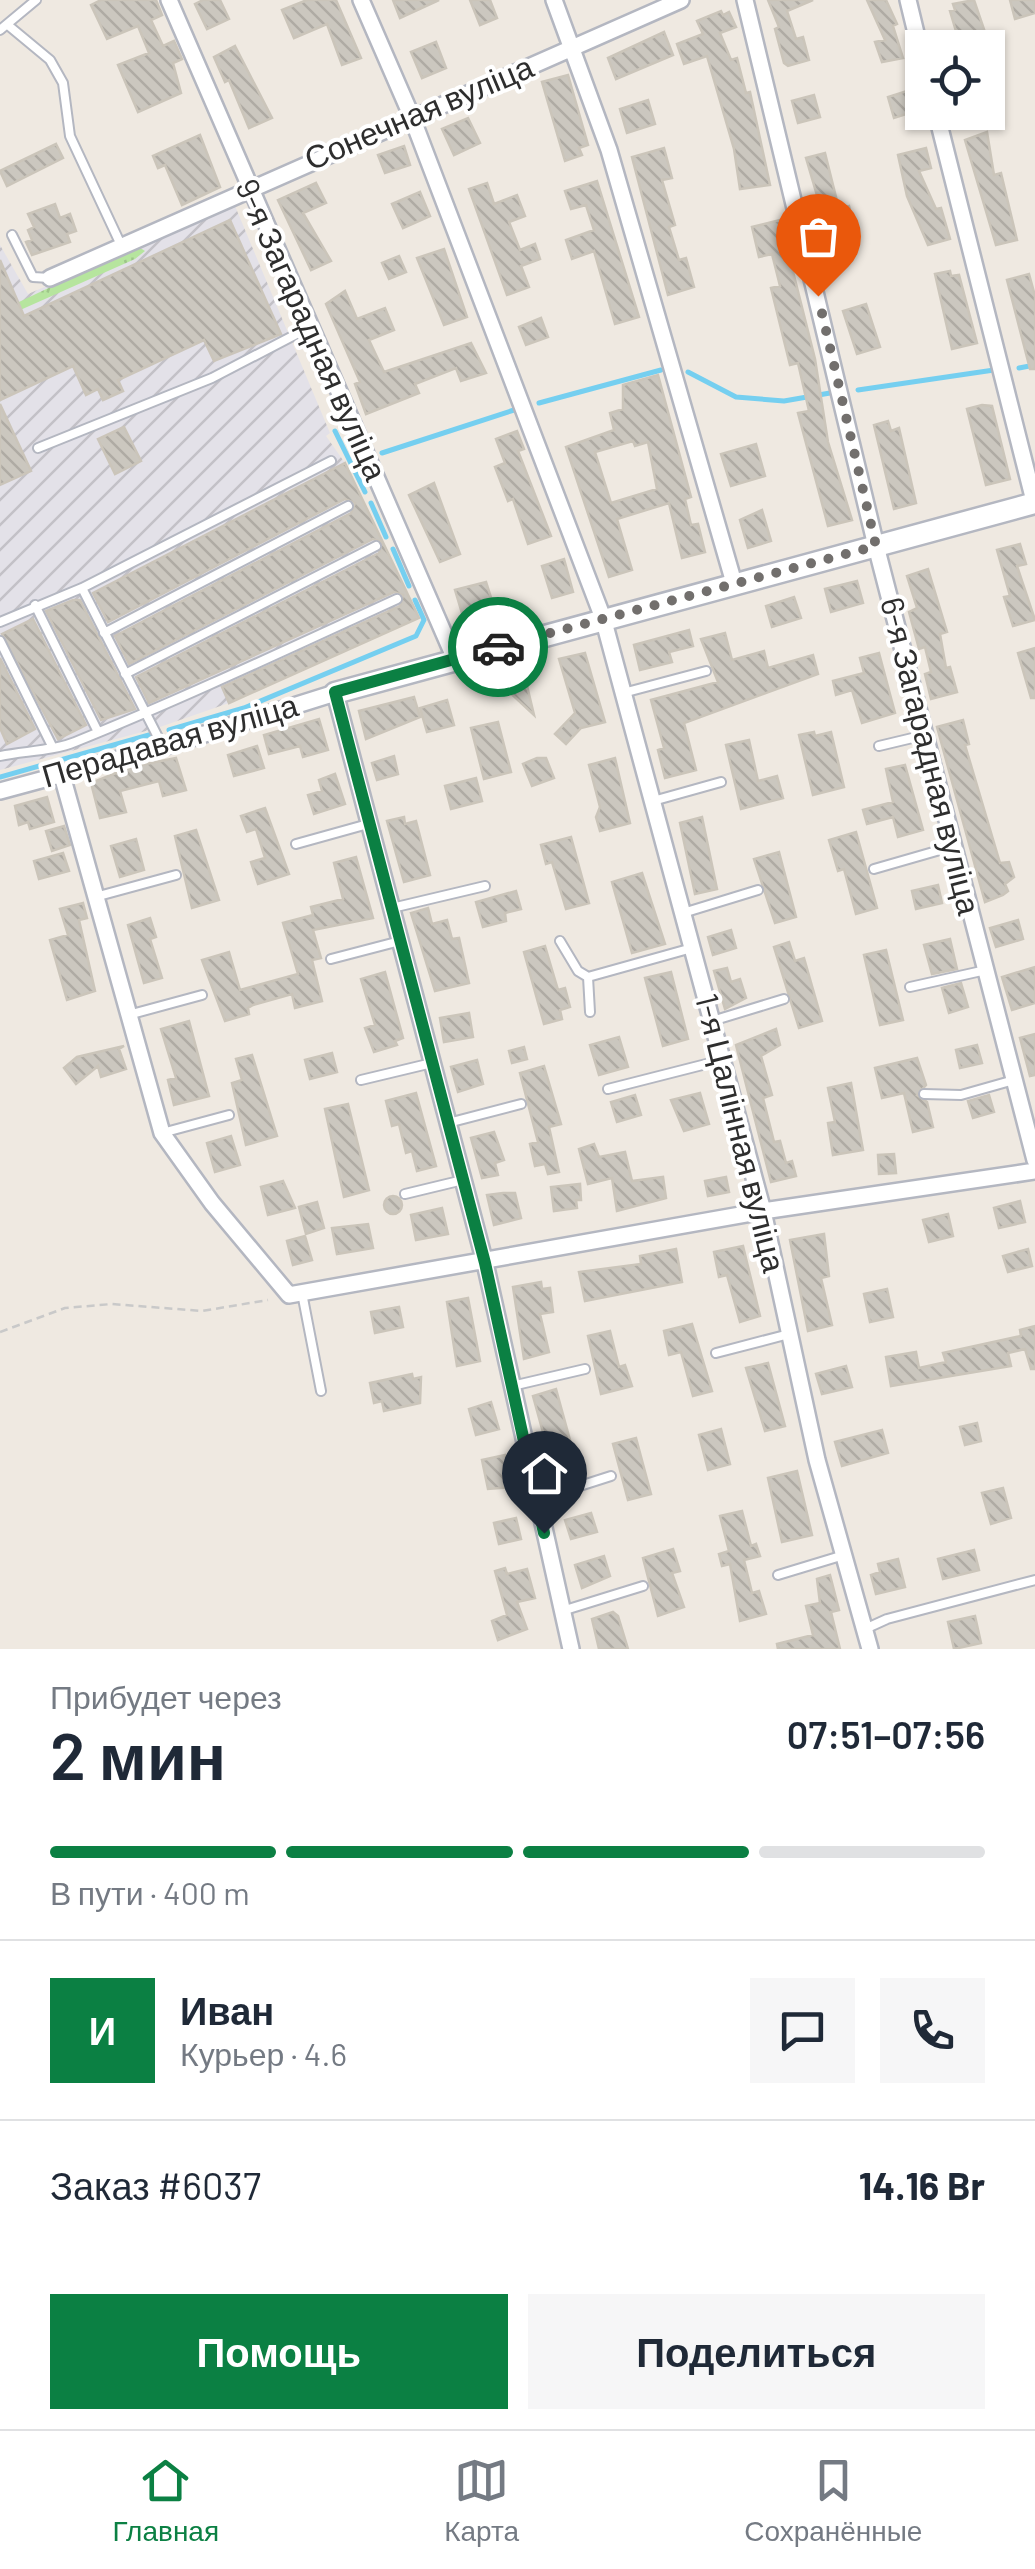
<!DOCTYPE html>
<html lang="ru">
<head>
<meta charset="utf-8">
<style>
  body { margin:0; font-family:Barlow,sans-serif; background:#f6f6f7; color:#1f2937; height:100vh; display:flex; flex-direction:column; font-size:38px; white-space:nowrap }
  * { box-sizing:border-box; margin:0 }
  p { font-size:32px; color:#747a83 }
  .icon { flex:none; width:55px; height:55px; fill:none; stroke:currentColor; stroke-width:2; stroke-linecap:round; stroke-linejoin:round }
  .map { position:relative; height:1649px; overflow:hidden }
  .sheet { display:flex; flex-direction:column; background:#fff; flex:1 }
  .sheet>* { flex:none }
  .controls { position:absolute; left:905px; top:30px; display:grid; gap:20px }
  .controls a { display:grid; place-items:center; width:100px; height:100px; border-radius:0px; background:#fff; box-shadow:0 2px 8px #0004; font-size:50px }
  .pin { position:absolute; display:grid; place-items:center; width:85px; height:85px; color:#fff; margin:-102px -42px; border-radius:50% 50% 50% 0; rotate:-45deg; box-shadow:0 0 10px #0007 }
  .pin .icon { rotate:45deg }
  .courier { position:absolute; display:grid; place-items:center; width:100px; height:100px; margin:-50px; border:8px solid #0b8043; border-radius:50%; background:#fff; color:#222; box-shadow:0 2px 12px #0007 }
  .overview em { font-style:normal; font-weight:600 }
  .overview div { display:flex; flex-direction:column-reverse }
  .overview { display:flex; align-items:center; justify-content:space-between; height:170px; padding:0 50px }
  h1 { font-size:65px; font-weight:600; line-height:75px }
  .bar { display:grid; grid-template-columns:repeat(4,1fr); gap:15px 10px; align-content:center; height:120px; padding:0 50px }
  .bar i { height:12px; border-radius:8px; background:#e0e1e3 }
  .bar .active { background:#0b8043 }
  .bar p { grid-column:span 4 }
  .line { display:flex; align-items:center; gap:25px; padding:0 50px; border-top:2px solid #e0e1e3 }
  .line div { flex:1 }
  .round { display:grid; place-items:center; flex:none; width:105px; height:105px; border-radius:0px; background:#f6f6f7 }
  .cta { display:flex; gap:20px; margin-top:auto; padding:20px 50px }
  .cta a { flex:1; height:115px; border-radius:0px; background:#0b8043; color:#fff; font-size:40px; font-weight:600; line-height:115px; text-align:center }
  .cta a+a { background:#f6f6f7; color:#1f2937 }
  .tab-bar { display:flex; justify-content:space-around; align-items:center; height:140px; border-top:2px solid #e0e1e3; background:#fff; font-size:28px; color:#747a83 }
  .tab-bar a { display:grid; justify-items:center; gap:5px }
  .tab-bar .active { color:#0b8043 }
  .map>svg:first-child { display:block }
  .industrial { fill:url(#industrial-furrows) }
  .grass { fill:url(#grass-tufts) }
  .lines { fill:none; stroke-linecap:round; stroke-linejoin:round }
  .stream { stroke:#75cff0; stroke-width:5 }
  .building { fill:url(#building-back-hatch); stroke:#cbc5ba; stroke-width:2.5; fill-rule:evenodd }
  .service-casing { stroke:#b4b7c1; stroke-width:12 }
  .minor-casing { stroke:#b4b7c1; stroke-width:20 }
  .tertiary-casing { stroke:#b4b7c1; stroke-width:25 }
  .path { stroke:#c9c9c9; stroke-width:2.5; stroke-dasharray:8 5; stroke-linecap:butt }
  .service { stroke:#fff; stroke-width:8 }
  .minor { stroke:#fff; stroke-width:15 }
  .tertiary { stroke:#fff; stroke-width:20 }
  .done { stroke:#726f6d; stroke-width:10; stroke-dasharray:0 18 }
  .route { stroke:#0b8043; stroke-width:12 }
  .labels { text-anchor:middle; stroke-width:8; stroke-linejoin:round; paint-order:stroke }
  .street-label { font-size:32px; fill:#2e2e2e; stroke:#fff }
</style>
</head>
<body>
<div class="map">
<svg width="1035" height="1649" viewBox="0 0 1035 1649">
  <defs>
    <pattern id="industrial-furrows" width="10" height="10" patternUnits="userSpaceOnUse" patternTransform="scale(2.5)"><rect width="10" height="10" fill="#e3e1e8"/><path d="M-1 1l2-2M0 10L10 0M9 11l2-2" fill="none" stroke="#c3c1c7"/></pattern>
    <pattern id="grass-tufts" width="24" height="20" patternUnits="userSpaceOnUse" patternTransform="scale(2.5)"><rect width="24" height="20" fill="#b6e59e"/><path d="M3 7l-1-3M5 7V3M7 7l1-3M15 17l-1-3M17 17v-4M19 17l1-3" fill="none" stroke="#9dc588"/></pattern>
    <pattern id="building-back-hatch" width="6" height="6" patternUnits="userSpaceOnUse" patternTransform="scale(2.5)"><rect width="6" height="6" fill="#cbc7bf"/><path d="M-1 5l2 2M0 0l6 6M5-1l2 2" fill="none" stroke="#afaba4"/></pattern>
  </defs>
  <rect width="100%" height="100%" fill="#efe9e1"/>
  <!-- industrial -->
  <path class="industrial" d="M235,206L330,433L326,436L345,463L419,618L229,703L157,728L0,770V245L28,294Z"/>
  <!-- grass -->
  <path class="grass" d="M137,246L145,251L135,259L0,319V311Z"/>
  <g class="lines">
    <!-- stream -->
    <path class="stream" d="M1019,368L1035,365
      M688,372L736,397L784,401L830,393
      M858,390L994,370
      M539,403L661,370
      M335,431L365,492
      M382,453L514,410
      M371,503L386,537
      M393,549L409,586
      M169,730L244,708L416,636L424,620L415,600
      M0,777L149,735"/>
  </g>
  <!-- building -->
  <path class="building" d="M101,0H156L162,15L151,20L163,46L174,41L182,59L173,63L181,93L138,112L118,65L149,53L138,26L107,39L91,5Z
    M203,0H220L229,19L207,29L195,4Z
    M307,0H336L361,58L342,65L327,24L294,38L282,10Z
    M393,0H439L400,18Z
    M470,0H490L497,18L480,25Z
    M768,0H813L787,11L796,39L803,37L809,60L788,66L784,63L775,29L779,27Z
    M867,0H886L897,24L893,26L903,58L882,62L875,42L885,40Z
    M974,0L989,44L961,48L950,11L955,10L953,4Z
    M1010,0H1035V13L1015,19Z
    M721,11L723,15L729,12L736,27L720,33L731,60L737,58L746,93L750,92L770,185L740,189L734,149L707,56L684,64L677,44L703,34L697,21Z
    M664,32L673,55L616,79L608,58Z
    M436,42L446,68L422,78L411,52Z
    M235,46L272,118L249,128L229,80L225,82L214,57Z
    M568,75L588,145L579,148L582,155L565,161L542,82Z
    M913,89L919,110L894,118L888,97Z
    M814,95L820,117L798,123L792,101Z
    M648,100L655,124L627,133L620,109Z
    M468,118L480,143L454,155L442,129Z
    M987,132L994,175L1001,173L1017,240L996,245L965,140Z
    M200,135L220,187L182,205L165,165L158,168L153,156Z
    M56,144L63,158L7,186L0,171Z
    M404,146L410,165L385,173L378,155Z
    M664,148L672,178L662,180L675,225L669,227L679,260L686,258L694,287L668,295L632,157Z
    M926,148L931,168L919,171L936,209L941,208L950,239L928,245L907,196L898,155Z
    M825,153L839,209L849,206L858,243L833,250L806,158Z
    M597,181L639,317L615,324L594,251L572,259L566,240L594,230L586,205L571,209L565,191Z
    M316,183L326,203L303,213L331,261L311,270L278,200Z
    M487,183L494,204L517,195L525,216L509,222L520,250L535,244L540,259L521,266L529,287L507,295L469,189Z
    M420,192L430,216L403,228L392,204Z
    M55,204L60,218L70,214L76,231L67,234L70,242L32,255L26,242L32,240L28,230L34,227L28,214Z
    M230,220L281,334L214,361L204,340L118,380L123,391L103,400L98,389L86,395L73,366L0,400V260L24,316Z
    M780,220L815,359L828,442L852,520L828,526L798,413L809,411L798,363L790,365L771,288L780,286L772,254L759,257L752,227Z
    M444,249L467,317L444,325L417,258Z
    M399,256L406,272L389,279L382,263Z
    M950,271L951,276L959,275L977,343L952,349L935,274Z
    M1029,274L1035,296V369H1030L1007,280Z
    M345,291L357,319L385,308L394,330L369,340L384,372L471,343L486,373L461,381L456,368L415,384L419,393L366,414L355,384L360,382L326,304Z
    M866,304L880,347L857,354L843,311Z
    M541,318L548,337L526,345L519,327Z
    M658,375L691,497L685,499L691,525L698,524L705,552L682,558L669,503L617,519L632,570L609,577L566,447L614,430L610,413L623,409V385ZM633,441L635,446L648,442L657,489L611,503L595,452Z
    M0,404L31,471L0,485Z
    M982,405L992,406L1010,479L986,485L967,409Z
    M888,421L891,431L899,428L916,503L894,509L874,425Z
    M124,427L141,461L115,474L98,439Z
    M517,431L524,449L518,451L551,536L528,544L513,499L508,501L495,467L505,463L496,439Z
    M756,444L765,476L731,486L721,454Z
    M345,463L419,618L229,703L222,687L400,606L403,595L394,592L149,703L136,677L379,553L382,542L373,539L129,664L115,636L351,513L355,503L345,499L108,622L93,593Z
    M434,483L460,554L440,562L409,495Z
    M762,510L771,541L748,548L740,520Z
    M1020,544L1026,564L1017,566L1035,620L1013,626L1004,597L1010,596L997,550Z
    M564,559L573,592L552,598L542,566Z
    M928,569L947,632L940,634L946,668L950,667L957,692L931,699L925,674L931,672L925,647L919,649L909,612L917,608L907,576Z
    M857,581L863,603L831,612L825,589Z
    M486,582L495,610L464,620L455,590Z
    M794,597L801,618L772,627L766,606Z
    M73,600H80L135,709L101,720L46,611Z
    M33,619L86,725L58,739L2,634Z
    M689,630L693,646L669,652L672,662L640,670L634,645Z
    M725,633L732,660L764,651L768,668L813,655L818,674L684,723L696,770L665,778L658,750L664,748L651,700L718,682L701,639Z
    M1035,648V698H1031L1018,653Z
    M585,653L605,722L581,728L566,744L555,734L575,713L559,659Z
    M879,653L895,713L862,723L852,690L836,695L833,681L864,673L860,658Z
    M0,658L35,729L7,744L0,728Z
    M523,669L534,715L493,677Z
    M414,697L420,717L366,739L359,711Z
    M447,700L454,725L427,732L420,708Z
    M319,719L328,750L303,757L300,746L269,754L264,735Z
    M963,720L969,744L965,745L1000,863L1009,862L1014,877L1005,884L1008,891L1003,895L985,902L937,727Z
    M498,722L511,772L484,779L471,728Z
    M814,732L815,736L831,732L844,787L813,795L799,735Z
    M749,740L758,781L777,776L783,798L741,809L726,745Z
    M257,746L264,768L234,776L228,755Z
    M394,756L398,774L377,780L372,763Z
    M176,758L186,790L163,796L159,781L120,791L126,812L100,818L91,783L131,767Z
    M537,758H546L554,778L532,786L523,764Z
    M615,758L630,823L600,831L596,817L600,807L589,765Z
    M905,765L923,830L898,837L893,817L867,824L863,810L893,802L886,769Z
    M335,774L345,804L314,814L308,795L322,791L319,780Z
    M476,778L482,801L451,809L445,786Z
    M47,797L54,822L30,829L28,822L19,825L15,806Z
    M265,808L289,874L258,884L251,862L265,858L256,829L247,832L241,816Z
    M404,817L405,824L416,821L430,875L404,882L387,821Z
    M702,817L717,889L695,894L680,823Z
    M64,826L70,845L52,851L46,831Z
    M196,830L219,900L192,908L175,836Z
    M856,832L877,908L856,914L844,869L838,871L829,840Z
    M571,837L589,903L566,909L552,862L546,864L541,845Z
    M136,839L144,870L120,877L111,846Z
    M779,852L796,917L775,923L754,859Z
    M63,853L69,871L39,879L34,861Z
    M356,857L373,918L313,930L321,958L312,960L322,1001L295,1008L292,994L253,1005L248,1008L249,1014L225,1021L202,960L229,952L240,990L298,974L283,923L313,915L311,907L343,899L334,863Z
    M642,873L665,944L632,953L612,882Z
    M938,885L942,903L916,909L912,891Z
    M516,891L521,909L505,913L506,921L483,927L476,902Z
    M83,903L87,918L79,920L95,991L67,1000L50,940L68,935L60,909Z
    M428,908L432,924L447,920L452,939L459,938L469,983L435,991L411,913Z
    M150,918L156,937L150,939L162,978L144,983L128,925Z
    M1018,920L1023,939L996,947L990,928Z
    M731,930L736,948L713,955L708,937Z
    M950,939L957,969L932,974L924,945Z
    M789,942L795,961L804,958L822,1021L799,1028L774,947Z
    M545,946L558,990L565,988L570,1007L560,1010L562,1019L544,1024L524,952Z
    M886,950L903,1020L880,1025L864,955Z
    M1035,967V1003L1012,1010L1002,977Z
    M727,968L731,982L740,979L746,998L725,1009L714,971Z
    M385,972L403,1038L395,1041L397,1045L374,1052L365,1028L375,1025L361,979Z
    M671,972L688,1039L663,1046L645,978Z
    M961,983L968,1007L949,1013L942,988Z
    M469,1013L473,1037L444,1042L440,1018Z
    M189,1021L209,1096L174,1105L168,1080L176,1078L161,1029Z
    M776,1029L780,1045L761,1056L772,1095L763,1098L774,1142L780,1141L786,1163L792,1161L796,1176L771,1182L736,1045Z
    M1035,1034V1075L1030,1076L1020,1038Z
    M619,1037L628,1067L599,1075L590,1045Z
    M977,1045L982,1063L960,1068L956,1050Z
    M124,1046L119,1049L126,1069L101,1077L98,1066L76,1084L64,1068L77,1057Z
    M524,1047L527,1059L512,1063L509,1051Z
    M332,1053L337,1072L310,1079L305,1060Z
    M252,1055L277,1136L246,1145L232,1083L242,1080L236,1059Z
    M917,1058L926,1085L917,1095L927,1102L933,1127L913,1132L904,1093L882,1098L875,1068Z
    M477,1060L483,1084L458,1092L451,1067Z
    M544,1066L561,1124L549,1127L559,1172L548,1174L545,1164L535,1166L530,1144L538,1142L520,1073Z
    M851,1083L863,1150L833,1155L828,1123L835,1122L828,1088Z
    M416,1093L436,1166L417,1171L412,1151L406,1153L399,1124L392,1126L386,1101Z
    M700,1093L709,1124L684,1131L671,1100Z
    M635,1095L641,1115L617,1122L611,1102Z
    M989,1095L994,1112L973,1118L968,1101Z
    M348,1104L369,1190L344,1197L325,1109Z
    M494,1132L504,1160L495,1163L498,1175L482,1178L471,1138Z
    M231,1136L240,1165L215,1172L207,1143Z
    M594,1144L599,1157L625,1152L632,1181L663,1177L666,1198L617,1211L612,1178L588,1184L579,1149Z
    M894,1154L896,1173L879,1174L878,1155Z
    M726,1177L729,1192L708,1196L705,1181Z
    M283,1181L295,1208L268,1215L261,1187Z
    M580,1184L581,1200H576L577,1208L554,1211L551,1187Z
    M503,1193H515L521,1218L494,1225L487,1195Z
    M384 1205a9 9 0 1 1 18 0a9 9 0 1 1-18 0Z
    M1020,1201L1025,1222L999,1228L994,1208Z
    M317,1202L324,1228L306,1234L299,1207Z
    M442,1208L448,1234L416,1240L411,1215Z
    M948,1214L953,1236L929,1242L923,1220Z
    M368,1224L373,1248L337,1254L332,1228Z
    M824,1234L829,1276L821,1278L832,1325L808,1331L790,1240Z
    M305,1236L312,1260L293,1265L287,1241Z
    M743,1246L760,1316L740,1322L727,1275L719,1277L714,1252Z
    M676,1249L682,1282L585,1301L579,1272L641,1264L640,1256Z
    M1028,1249L1032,1266L1008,1272L1003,1256Z
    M541,1282L542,1289L550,1288L553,1312L540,1314L549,1352L524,1359L513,1287Z
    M887,1289L893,1317L870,1322L864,1294Z
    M468,1298L480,1361L457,1366L447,1302Z
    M399,1307L403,1327L375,1333L371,1312Z
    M692,1324L712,1391L693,1396L681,1352L669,1355L664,1331Z
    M1035,1326V1369H1031L1025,1349L1008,1353L1011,1366L891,1386L886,1357L916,1352L919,1368L946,1362L943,1353L1021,1336L1020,1330Z
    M610,1331L619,1367L625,1365L632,1386L601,1394L588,1336Z
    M768,1363L785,1426L765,1431L746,1368Z
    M846,1366L852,1387L822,1394L816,1374Z
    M412,1374L413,1379L421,1377L420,1403L384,1411L382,1401L374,1403L370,1383Z
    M556,1389L576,1462L553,1469L533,1396Z
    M491,1402L499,1429L476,1435L469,1409Z
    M977,1423L981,1441L965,1445L960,1427Z
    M721,1429L730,1464L708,1470L699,1435Z
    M882,1430L888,1453L842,1466L835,1442Z
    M636,1438L651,1494L628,1500L613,1444Z
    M505,1455L512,1487L488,1489L482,1460Z
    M797,1471L812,1535L782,1542L768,1478Z
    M1003,1488L1011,1518L991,1524L982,1493Z
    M742,1511L751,1546L756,1544L760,1556L744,1560L752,1593L759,1591L766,1614L740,1621L730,1564L722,1566L719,1554L729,1551L720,1516Z
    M591,1513L597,1532L571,1539L565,1520Z
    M516,1518L521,1539L499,1544L494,1523Z
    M673,1549L680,1571L672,1573L684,1607L658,1616L643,1558Z
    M974,1550L979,1570L943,1579L938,1559Z
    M604,1556L610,1576L582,1588L575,1565Z
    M898,1559L905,1587L876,1594L871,1575L880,1572L878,1564Z
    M505,1568L507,1574L527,1569L535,1598L517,1602L527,1629L498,1640L492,1621L507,1615L495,1571Z
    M830,1575L839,1610L831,1612L840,1649H778L777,1644L813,1635L806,1606L820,1603L817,1579Z
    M613,1612L618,1616L628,1649H599L592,1619Z
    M975,1616L981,1643L954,1649L948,1622Z"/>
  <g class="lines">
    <!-- service casing -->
    <g class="service-casing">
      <path id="service" d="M9,26L50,60L63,83L70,136L121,245
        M0,30L36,0
        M12,235L33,277L50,278
        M38,448L212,378L310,327
        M82,588L163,747
        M35,605L97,730
        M0,622L82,588L331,461
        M104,633L348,506
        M0,641L52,746
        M125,674L376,546
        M623,693L706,671
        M879,746L925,735
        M0,756C24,751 53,751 75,742C184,698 290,648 397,599
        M653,801L721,782
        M296,844L368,824
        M874,869L954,846
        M95,897L176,875
        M392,908L485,886
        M683,913L758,890
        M560,941L578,971L588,977
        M331,959L400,941
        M910,987L986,970
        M590,1012L588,977L692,948
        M128,1015L202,995
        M712,1021L784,999
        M361,1080L432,1063
        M608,1089L722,1060
        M924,1094L961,1095L1014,1080
        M448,1123L521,1104
        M162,1133L229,1115
        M405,1194L463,1180
        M302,1293L321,1391
        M716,1353L789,1334
        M512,1386L585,1369
        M536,1500L611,1476
        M778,1575L844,1555
        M562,1611L643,1586
        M865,1629L887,1619L1035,1580"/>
    </g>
    <!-- minor casing -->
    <g class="minor-casing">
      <path id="minor" d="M169,0L455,659
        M361,0L411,115L603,618L763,1211L817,1460L870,1649
        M554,0L609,150L734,583
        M745,0L876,546L1035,1160
        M908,0L922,58
        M936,112L1035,505
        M50,278L681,0
        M61,772L162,1133L212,1203L289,1295L763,1211L1035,1171
        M0,791L163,747L335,693L485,1263L571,1649"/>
    </g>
    <!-- tertiary casing -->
    <g class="tertiary-casing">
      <path id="tertiary" d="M335,693L1035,503"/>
    </g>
    <!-- path -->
    <path class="path" d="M0,1332L65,1308L112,1304L202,1311L268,1300"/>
    <!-- service -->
    <use href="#service" class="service"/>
    <!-- minor -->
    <use href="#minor" class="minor"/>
    <!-- tertiary -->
    <use href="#tertiary" class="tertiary"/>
  </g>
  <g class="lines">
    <!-- done -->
    <path class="done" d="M498,647L876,546L818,296"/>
    <!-- route -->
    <path class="route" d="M498,647L335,692L485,1263L544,1533"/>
  </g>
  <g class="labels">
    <!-- street labels -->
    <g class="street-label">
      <text transform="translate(419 113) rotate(-23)" y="11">Сонечная вуліца</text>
      <text transform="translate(311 330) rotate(66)" y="11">9-я Загарадная вуліца</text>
      <text transform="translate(170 741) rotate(-16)" y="11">Перадавая вуліца</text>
      <text transform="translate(930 756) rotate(76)" y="11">6-я Загарадная вуліца</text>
      <text transform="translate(740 1133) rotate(76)" y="11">1-я Цалінная вуліца</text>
    </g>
  </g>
</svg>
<div class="controls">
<a><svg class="icon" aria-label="locate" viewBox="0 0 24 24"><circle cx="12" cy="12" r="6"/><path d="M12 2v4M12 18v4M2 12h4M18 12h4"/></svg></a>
</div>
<div class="pin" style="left:818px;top:296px;background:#ea580c"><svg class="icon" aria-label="bag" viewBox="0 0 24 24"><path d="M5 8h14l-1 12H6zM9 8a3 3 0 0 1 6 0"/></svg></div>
<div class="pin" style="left:544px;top:1533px;background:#1f2937"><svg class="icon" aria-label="home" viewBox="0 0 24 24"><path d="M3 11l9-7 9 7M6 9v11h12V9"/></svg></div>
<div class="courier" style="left:498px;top:647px"><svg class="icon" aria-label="car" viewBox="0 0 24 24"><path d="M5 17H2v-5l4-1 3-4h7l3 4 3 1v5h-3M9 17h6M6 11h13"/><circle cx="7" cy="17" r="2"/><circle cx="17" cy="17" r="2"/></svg></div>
</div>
<section class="sheet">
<div class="overview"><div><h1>2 мин</h1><p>Прибудет через</p></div><em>07:51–07:56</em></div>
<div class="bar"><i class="active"></i><i class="active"></i><i class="active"></i><i></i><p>В пути · 400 m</p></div>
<div class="line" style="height:180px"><b class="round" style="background:#0b8043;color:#fff">И</b><div><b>Иван</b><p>Курьер · 4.6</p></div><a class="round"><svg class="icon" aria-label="chat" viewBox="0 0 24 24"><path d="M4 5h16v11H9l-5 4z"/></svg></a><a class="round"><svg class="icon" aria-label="phone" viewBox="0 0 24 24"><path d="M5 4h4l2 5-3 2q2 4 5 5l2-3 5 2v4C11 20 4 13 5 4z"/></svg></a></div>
<div class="line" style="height:130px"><div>Заказ #6037</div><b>14.16 Br</b></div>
<div class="cta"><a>Помощь</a><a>Поделиться</a></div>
</section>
<nav class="tab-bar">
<a class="active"><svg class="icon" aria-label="home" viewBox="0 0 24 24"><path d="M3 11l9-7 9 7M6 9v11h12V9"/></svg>Главная</a>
<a><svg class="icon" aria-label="map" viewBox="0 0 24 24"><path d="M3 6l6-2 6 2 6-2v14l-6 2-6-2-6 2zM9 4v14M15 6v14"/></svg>Карта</a>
<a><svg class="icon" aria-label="saved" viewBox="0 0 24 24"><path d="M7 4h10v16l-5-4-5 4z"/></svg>Сохранённые</a>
</nav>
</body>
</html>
